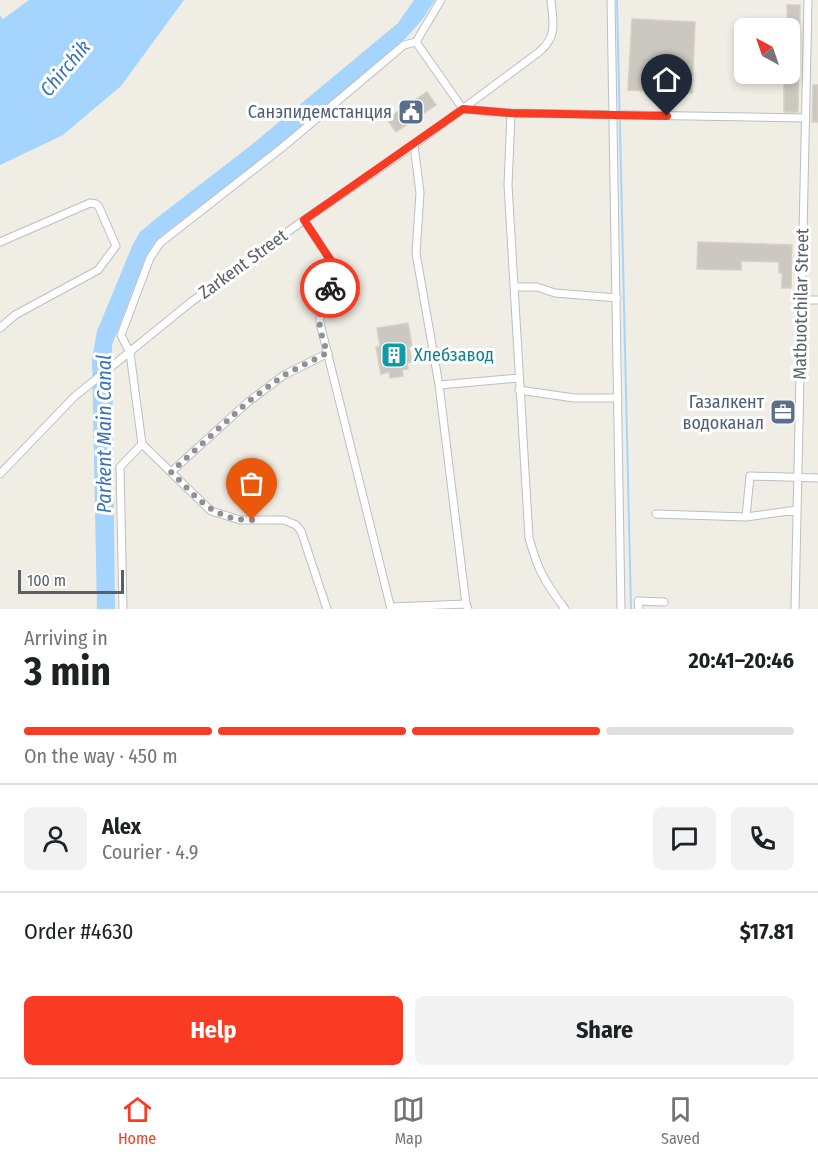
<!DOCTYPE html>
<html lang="en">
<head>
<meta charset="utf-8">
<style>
  body { margin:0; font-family:"Fira Sans Condensed",sans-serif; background:#f2f2f2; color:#202124; height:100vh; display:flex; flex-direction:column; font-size:22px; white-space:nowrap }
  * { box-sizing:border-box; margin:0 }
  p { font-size:20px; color:#757577 }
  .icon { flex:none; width:33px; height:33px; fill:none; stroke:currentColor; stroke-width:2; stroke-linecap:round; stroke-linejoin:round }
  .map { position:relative; height:609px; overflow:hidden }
  .side { display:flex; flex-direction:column; background:#fff; flex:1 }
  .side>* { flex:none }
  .needle { width:39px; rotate:320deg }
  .tools { position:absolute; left:734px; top:18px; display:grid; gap:12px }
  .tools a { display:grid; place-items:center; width:66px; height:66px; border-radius:9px; background:#fff; box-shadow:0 3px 9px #0003; font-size:30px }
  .scale { position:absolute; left:18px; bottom:15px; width:106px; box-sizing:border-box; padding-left:6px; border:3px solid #5c6066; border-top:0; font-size:16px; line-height:21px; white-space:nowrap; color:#5c6066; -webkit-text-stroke:4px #fff; paint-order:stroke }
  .pin { position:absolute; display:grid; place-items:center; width:51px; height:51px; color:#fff; margin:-62px -26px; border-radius:50% 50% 50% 0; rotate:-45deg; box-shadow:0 0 6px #0007 }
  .pin .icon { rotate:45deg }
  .courier { position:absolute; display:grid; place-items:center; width:60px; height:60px; margin:-30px; border:4px solid #f83b22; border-radius:50%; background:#fff; color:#222; box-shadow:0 2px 8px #0007 }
  .head em { font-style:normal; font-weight:700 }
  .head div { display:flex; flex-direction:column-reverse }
  .head { display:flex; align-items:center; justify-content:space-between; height:102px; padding:0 24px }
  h1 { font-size:39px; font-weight:700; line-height:45px }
  .bar { display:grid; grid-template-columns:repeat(4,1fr); gap:9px 6px; align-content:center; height:72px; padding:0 24px }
  .bar i { height:8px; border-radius:4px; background:#e0e0e0 }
  .bar .active { background:#f83b22 }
  .bar p { grid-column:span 4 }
  .line { display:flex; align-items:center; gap:15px; padding:0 24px; border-top:2px solid #e0e0e0 }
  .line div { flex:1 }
  .round { display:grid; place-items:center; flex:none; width:63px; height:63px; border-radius:9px; background:#f2f2f2 }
  .button { display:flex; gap:12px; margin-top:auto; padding:12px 24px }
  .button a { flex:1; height:69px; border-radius:9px; background:#f83b22; color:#fff; font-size:24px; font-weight:700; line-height:69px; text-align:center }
  .button a+a { background:#f2f2f2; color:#202124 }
  .tabs { display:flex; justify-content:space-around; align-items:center; height:84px; border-top:2px solid #e0e0e0; background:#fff; font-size:16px; color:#757577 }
  .tabs a { display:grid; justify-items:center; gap:3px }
  .tabs .active { color:#f83b22 }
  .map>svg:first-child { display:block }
  .water { fill:#a5d4ff }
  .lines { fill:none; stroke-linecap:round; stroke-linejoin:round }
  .stream { stroke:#a5d4ff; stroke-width:2 }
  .building { fill:#cbc8c1; stroke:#d5d0c2; stroke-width:1.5 }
  .street-casing { stroke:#bcbec4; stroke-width:9 }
  .street { stroke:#fff; stroke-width:7 }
  .done { stroke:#909292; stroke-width:6; stroke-dasharray:0 10.8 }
  .route { stroke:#f83b22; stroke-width:8 }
  .labels { text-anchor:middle; stroke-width:6; stroke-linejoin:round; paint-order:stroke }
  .service-label { font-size:18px; fill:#4e5e75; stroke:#fff; text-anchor:end }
  .street-label { font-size:18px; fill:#5c6066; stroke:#fff }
  .culture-label { font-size:18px; fill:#0d838f; stroke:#fff; text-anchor:start }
  .water-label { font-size:20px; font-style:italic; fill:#3973bb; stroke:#fff }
</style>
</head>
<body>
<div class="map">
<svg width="818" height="609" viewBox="0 0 818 609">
  <rect width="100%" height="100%" fill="#f0eee4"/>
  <!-- water -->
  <path class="water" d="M29,0H184L121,86L63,135L0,165V15L3,19Z
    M414,0H435L422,20L405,39L272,151L164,234L153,245L146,257L112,345L115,609H97L92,359L97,331L133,244L140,232L158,217L250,146L398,23Z"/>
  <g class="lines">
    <!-- stream -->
    <path class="stream" d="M617,0L631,609"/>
  </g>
  <!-- building -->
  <path class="building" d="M787,5H800L798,112H784V79H782V74H789Z
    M632,19L695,22L692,93L628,90Z
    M813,85H818V122H812Z
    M427,92L436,105L396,132L387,119Z
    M698,242L792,245L791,288H782V273H779V262L741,261V270L697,269Z
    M408,323L412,346L409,347L412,362L407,363L408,369L402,370L403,376L390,378L389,372L381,374L376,347H380L377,328Z
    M777,405H789V420H777Z"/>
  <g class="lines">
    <!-- street casing -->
    <g class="street-casing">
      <path id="street" d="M611,0L621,609
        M416,42L441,0
        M463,109L511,113L804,118
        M511,113L508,185L529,538C538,571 545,582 565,609
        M414,145L420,193L416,253L439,385L466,604L468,609
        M304,220L333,264L331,284L328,298L320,312V323L391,609
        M0,242L90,203L96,204L99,207L116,246L98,270L15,315L0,328
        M514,287H537L555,293L617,298
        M800,300H818
        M439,385L519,378
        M519,390L574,398H618
        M171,472L248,402L284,375L328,353
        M0,474L74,397L191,302L304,220L414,145L539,52C558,36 553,23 551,0
        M656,514L746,517L797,510
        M746,517L750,476L818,478
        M391,607L466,604
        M123,609L120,467L142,444
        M327,609L301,531L296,525L284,520H240L211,511L142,444L130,353L121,335L150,258L160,243L284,146L404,45L416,42L463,109
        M639,609L638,601L664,602
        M795,609L808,0"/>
    </g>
    <!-- street -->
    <use href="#street" class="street"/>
  </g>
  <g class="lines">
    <!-- done -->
    <path class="done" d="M252,520C212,520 198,498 171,472L248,402L284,375L327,353C324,341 316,323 321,310C324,303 328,296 330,288"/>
    <!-- route -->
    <path class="route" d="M330,288L333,264L304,220L463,109L511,113L667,116"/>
  </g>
  <!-- icons -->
  <defs>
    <g id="civic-square" transform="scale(1.35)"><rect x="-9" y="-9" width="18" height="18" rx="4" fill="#5c6f8a" stroke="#fff"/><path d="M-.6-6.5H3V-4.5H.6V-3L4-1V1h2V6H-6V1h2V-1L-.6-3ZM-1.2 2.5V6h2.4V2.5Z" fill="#fff"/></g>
    <g id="building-square" transform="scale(1.35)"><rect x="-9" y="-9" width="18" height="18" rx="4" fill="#0f9aa8" stroke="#fff"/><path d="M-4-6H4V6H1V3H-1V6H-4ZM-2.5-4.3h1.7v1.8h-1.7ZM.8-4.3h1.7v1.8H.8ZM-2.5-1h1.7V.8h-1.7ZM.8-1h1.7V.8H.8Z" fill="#fff"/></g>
    <g id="office-square" transform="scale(1.35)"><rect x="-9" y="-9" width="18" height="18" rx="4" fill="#5c6f8a" stroke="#fff"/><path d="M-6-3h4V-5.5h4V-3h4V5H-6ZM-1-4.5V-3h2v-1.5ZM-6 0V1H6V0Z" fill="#fff"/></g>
  </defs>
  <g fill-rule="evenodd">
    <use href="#civic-square" x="411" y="112"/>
    <use href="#building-square" x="394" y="355"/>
    <use href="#office-square" x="783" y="412"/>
  </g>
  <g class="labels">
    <!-- service labels -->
    <g class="service-label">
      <text x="392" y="118">Санэпидемстанция</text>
      <text x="764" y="408">Газалкент<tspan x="764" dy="21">водоканал</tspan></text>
    </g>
    <!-- street labels -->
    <g class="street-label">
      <text transform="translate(243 264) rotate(-36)" y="6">Zarkent Street</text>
      <text transform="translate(801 304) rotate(-89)" y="6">Matbuotchilar Street</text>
    </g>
    <!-- culture labels -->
    <g class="culture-label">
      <text x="414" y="361">Хлебзавод</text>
    </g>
    <!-- water labels -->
    <g class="water-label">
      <text transform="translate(65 68) rotate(-50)" y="7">Chirchik</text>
      <text transform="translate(104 434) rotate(-90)" y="7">Parkent Main Canal</text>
    </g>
  </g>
</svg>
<div class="tools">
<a><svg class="needle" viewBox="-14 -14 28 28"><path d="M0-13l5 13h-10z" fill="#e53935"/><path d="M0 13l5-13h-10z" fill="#757577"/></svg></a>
</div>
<div class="scale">100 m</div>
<div class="pin" style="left:252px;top:520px;background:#ea580c"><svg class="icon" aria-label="bag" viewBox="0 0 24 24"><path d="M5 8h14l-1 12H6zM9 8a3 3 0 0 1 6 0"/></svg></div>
<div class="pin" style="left:667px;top:116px;background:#1f2937"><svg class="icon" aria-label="home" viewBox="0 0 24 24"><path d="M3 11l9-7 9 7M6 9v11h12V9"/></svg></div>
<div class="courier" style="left:330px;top:288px"><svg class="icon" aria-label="bike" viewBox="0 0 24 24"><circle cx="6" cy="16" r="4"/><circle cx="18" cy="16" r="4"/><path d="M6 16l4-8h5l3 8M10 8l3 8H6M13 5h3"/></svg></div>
</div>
<section class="side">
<div class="head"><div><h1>3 min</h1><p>Arriving in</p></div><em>20:41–20:46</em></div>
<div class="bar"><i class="active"></i><i class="active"></i><i class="active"></i><i></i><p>On the way · 450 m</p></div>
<div class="line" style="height:108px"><a class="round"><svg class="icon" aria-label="person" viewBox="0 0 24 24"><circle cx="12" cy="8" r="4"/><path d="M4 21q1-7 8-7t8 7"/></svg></a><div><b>Alex</b><p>Courier · 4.9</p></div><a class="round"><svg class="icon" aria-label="chat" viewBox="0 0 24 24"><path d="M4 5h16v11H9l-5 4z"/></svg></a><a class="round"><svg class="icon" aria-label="phone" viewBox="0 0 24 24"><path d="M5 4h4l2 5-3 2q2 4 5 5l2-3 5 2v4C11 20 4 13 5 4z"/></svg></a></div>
<div class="line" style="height:78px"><div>Order #4630</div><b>$17.81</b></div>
<div class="button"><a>Help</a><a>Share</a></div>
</section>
<nav class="tabs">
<a class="active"><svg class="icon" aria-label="home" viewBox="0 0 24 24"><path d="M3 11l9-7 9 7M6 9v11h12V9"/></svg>Home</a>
<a><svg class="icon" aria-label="map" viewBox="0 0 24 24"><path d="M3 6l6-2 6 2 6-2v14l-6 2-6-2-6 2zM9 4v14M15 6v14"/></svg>Map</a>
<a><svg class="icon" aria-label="saved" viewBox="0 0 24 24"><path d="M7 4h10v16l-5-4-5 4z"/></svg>Saved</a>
</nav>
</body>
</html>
